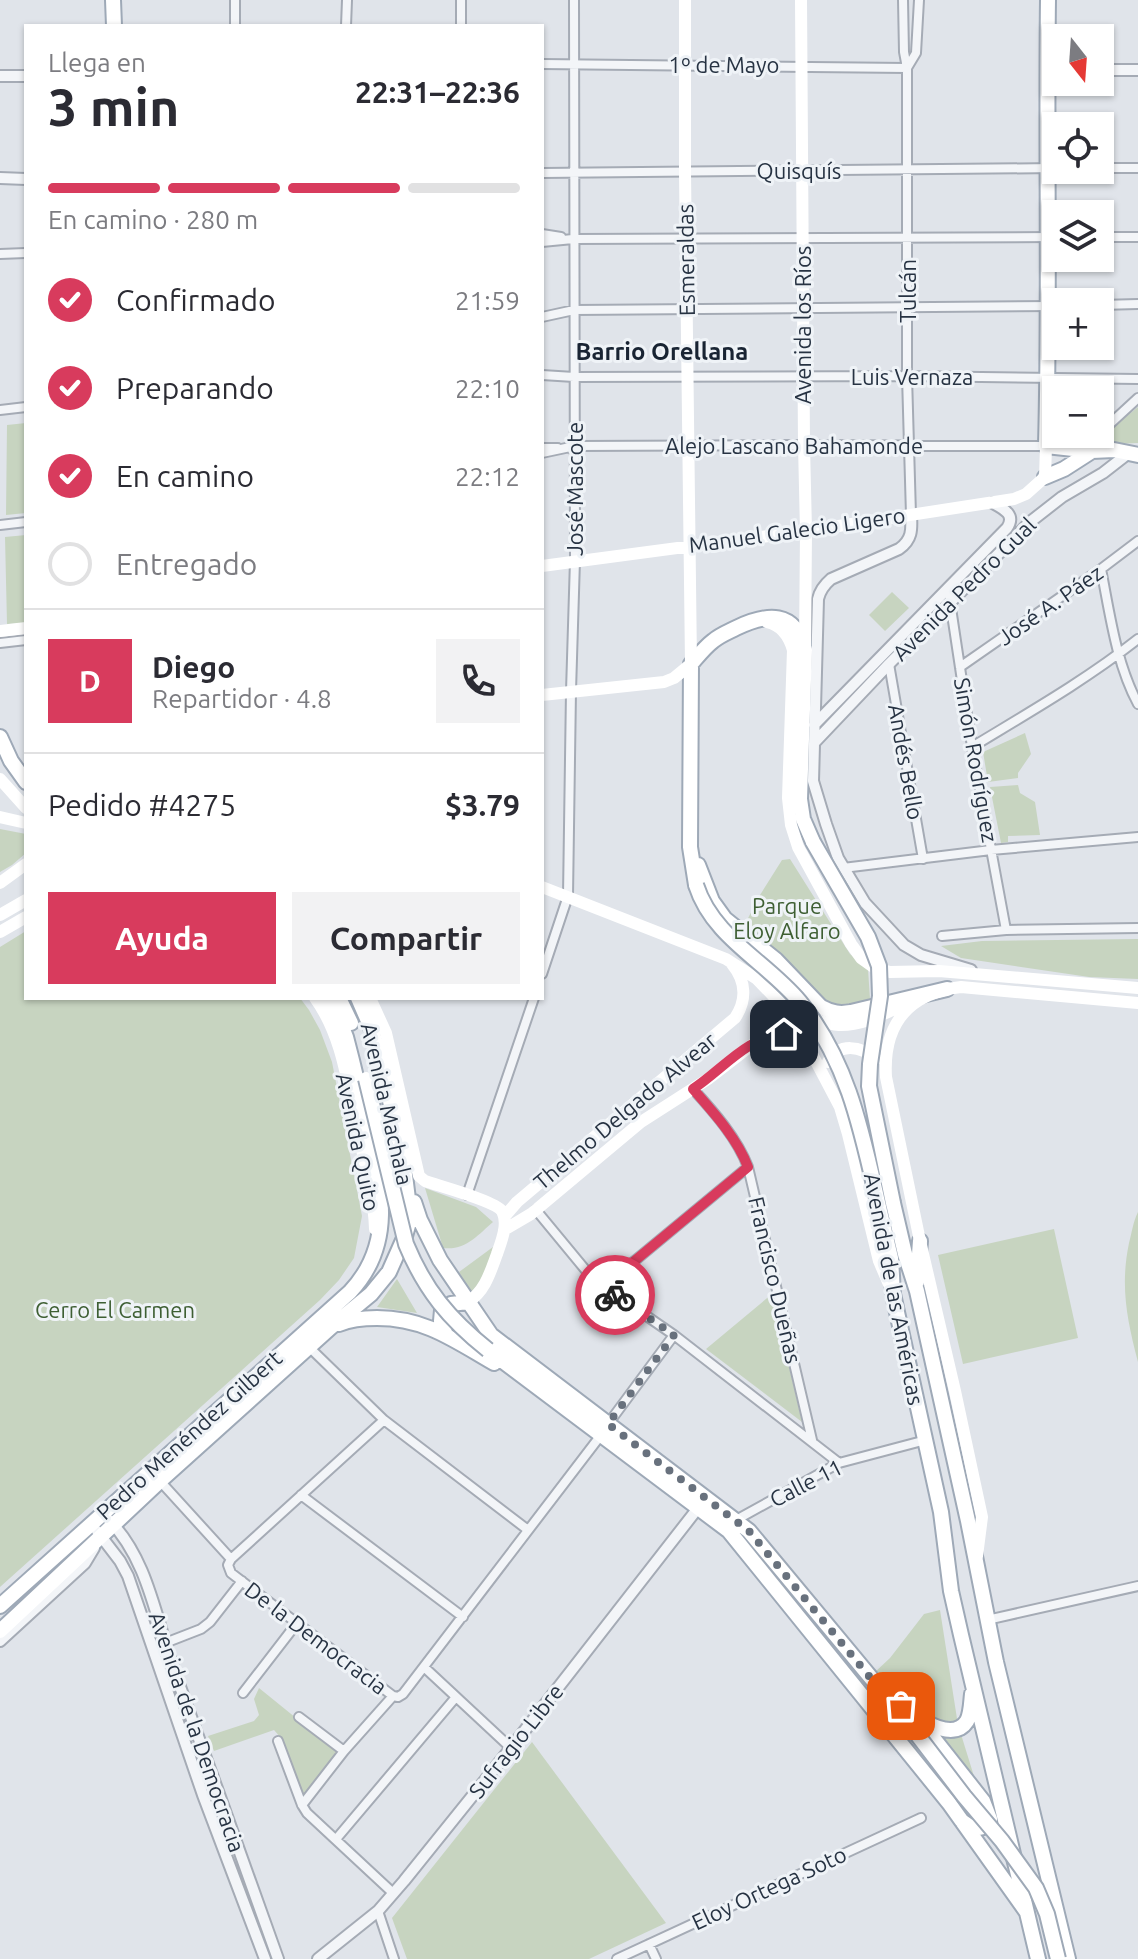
<!DOCTYPE html>
<html lang="es">
<head>
<meta charset="utf-8">
<style>
  body { margin:0; font-family:Ubuntu,sans-serif; background:#f2f2f3; color:#2b2b33; height:100vh; display:flex; flex-direction:column; font-size:30px; white-space:nowrap }
  * { box-sizing:border-box; margin:0 }
  p { font-size:26px; color:#7c7c81 }
  .icon { flex:none; width:44px; height:44px; fill:none; stroke:currentColor; stroke-width:2; stroke-linecap:round; stroke-linejoin:round }
  .map { position:relative; flex:1; overflow:hidden }
  .side { position:absolute; left:24px; top:24px; width:520px; height:976px; display:flex; flex-direction:column; background:#fff; border-radius:0px; box-shadow:0 2px 6px #0004 }
  .side>* { flex:none }
  .needle { width:52px; rotate:163deg }
  .buttons { position:absolute; left:1042px; top:24px; display:grid; gap:16px }
  .buttons a { display:grid; place-items:center; width:72px; height:72px; border-radius:0px; background:#fff; box-shadow:0 2px 6px #0004; font-size:40px }
  .pin { position:absolute; display:grid; place-items:center; width:68px; height:68px; color:#fff; margin:-34px; border-radius:16px; box-shadow:0 4px 12px #0006 }
  .courier { position:absolute; display:grid; place-items:center; width:80px; height:80px; margin:-40px; border:6px solid #d83b5d; border-radius:50%; background:#fff; color:#222; box-shadow:0 2px 10px #0007 }
  .summary em { font-style:normal; font-weight:700 }
  .summary div { display:flex; flex-direction:column-reverse }
  .summary { display:flex; align-items:center; justify-content:space-between; height:136px; padding:0 24px }
  h1 { font-size:52px; font-weight:700; line-height:60px }
  .bar { display:grid; grid-template-columns:repeat(4,1fr); gap:12px 8px; align-content:center; height:96px; padding:0 24px }
  .bar i { height:10px; border-radius:6px; background:#e1e1e2 }
  .bar .current { background:#d83b5d }
  .bar p { grid-column:span 4 }
  .line { display:flex; align-items:center; gap:20px; padding:0 24px; border-top:2px solid #e1e1e2 }
  .line div { flex:1 }
  .round { display:grid; place-items:center; flex:none; width:84px; height:84px; border-radius:0px; background:#f2f2f3 }
  ol { padding:0 24px; list-style:none }
  li { display:flex; align-items:center; gap:24px; height:88px }
  li p { margin-inline-start:auto }
  li .icon { padding:8px; border-radius:50%; background:#d83b5d; color:#fff; stroke-width:4 }
  li:last-child { color:#7c7c81 }
  li i { width:44px; height:44px; border:4px solid #e1e1e2; border-radius:50% }
  .button { display:flex; gap:16px; margin-top:auto; padding:16px 24px }
  .button a { flex:1; height:92px; border-radius:0px; background:#d83b5d; color:#fff; font-size:32px; font-weight:700; line-height:92px; text-align:center }
  .button a+a { background:#f2f2f3; color:#2b2b33 }
  .map>svg:first-child { display:block }
  .green { fill:#c7d4c0 }
  .lines { fill:none; stroke-linecap:round; stroke-linejoin:round }
  .pedestrian-casing { stroke:#a5abb5; stroke-width:10 }
  .minor-casing { stroke:#a5abb5; stroke-width:12 }
  .tertiary-casing { stroke:#a5abb5; stroke-width:14 }
  .primary-casing { stroke:#9ea9b7; stroke-width:18 }
  .pedestrian { stroke:#f3f5f8; stroke-width:6 }
  .minor { stroke:#f3f5f8; stroke-width:8 }
  .tertiary { stroke:#f3f5f8; stroke-width:10 }
  .secondary { stroke:#fff; stroke-width:12 }
  .primary { stroke:#fff; stroke-width:14 }
  .primary-bridge-casing { stroke:#9ea9b7; stroke-width:18; stroke-linecap:butt }
  .primary-bridge { stroke:#fff; stroke-width:14 }
  .done { stroke:#68717d; stroke-width:8; stroke-dasharray:0 14.4 }
  .route { stroke:#d83b5d; stroke-width:10 }
  .labels { text-anchor:middle; stroke-width:6; stroke-linejoin:round; paint-order:stroke }
  .street-label { font-size:22px; fill:#273343; stroke:#eff3f7 }
  .park-label { font-size:22px; fill:#3e5f33; stroke:#eff3f7 }
  .neighbourhood-label { font-size:24px; font-weight:bold; fill:#192433; stroke:#eff3f7 }
</style>
</head>
<body>
<div class="map">
<svg width="1138" height="1959" viewBox="0 0 1138 1959">
  <rect width="100%" height="100%" fill="#e0e4ea"/>
  <!-- green -->
  <path class="green" d="M1138,407V443L1091,445Z
    M26,423V513L6,515L7,425Z
    M26,535V623L7,624L5,537Z
    M892,592L909,608L885,631L869,615Z
    M1025,733L1031,754L1018,773V778L988,782L983,752Z
    M1018,785L1020,793L1035,802L1040,835L1008,836V842L1001,843L990,787Z
    M0,829L26,834V853L12,865L0,872Z
    M790,859L850,954L868,969L870,999L835,1008L819,1000L744,926L760,895L782,860Z
    M26,931V998H300L309,1010L320,1030L332,1062L362,1216L354,1258L339,1280L320,1300L0,1587V947Z
    M1138,939V979L1089,977L961,958L941,946L982,941Z
    M425,1188L476,1207L493,1222C478,1235 465,1251 443,1248Z
    M1138,1212V1362C1127,1320 1120,1286 1129,1243C1132,1232 1133,1222 1138,1212Z
    M1054,1229L1078,1338L963,1364L938,1255Z
    M493,1247L484,1280L471,1292L459,1272Z
    M397,1279L417,1313L377,1307Z
    M772,1294L802,1422L706,1349Z
    M940,1610L958,1725L946,1727L918,1714L874,1673L890,1658L924,1614Z
    M259,1688L338,1752L302,1798L281,1738L274,1730L214,1751L208,1736L254,1721L259,1715L254,1699Z
    M960,1731L977,1786L940,1740Z
    M532,1742L666,1923L589,1959H407L392,1918Z"/>
  <g class="lines">
    <!-- pedestrian casing -->
    <g class="pedestrian-casing">
      <path id="pedestrian" d="M542,447H558"/>
    </g>
    <!-- minor casing -->
    <g class="minor-casing">
      <path id="minor" d="M235,0V26
        M903,0L904,52L907,68V376L911,515
        M346,26L347,0
        M461,26V0
        M542,64L907,68
        M907,68L916,53L919,0
        M1100,168H1138
        M542,173L1056,168
        M542,234L561,237
        M1100,237H1138
        M542,242L573,239L1056,237
        M0,254L26,253
        M1100,305L1138,304
        M542,317L574,310L1056,306
        M542,375L574,377L907,376L1138,379
        M0,410L26,407
        M1100,433L1138,398
        M542,453L575,446L804,445L1046,446
        M0,525L26,522
        M1101,569C1110,614 1116,663 1138,704
        M948,588L972,747L1006,930
        M0,643L26,640
        M889,664L923,859
        M960,667L1101,569L1138,541
        M972,747C1028,713 1086,680 1138,639
        M843,868L991,850L1138,837
        M942,936L1006,930L1138,928
        M542,974L568,896L571,691L575,560L574,0
        M693,1089C714,1112 737,1138 748,1167L812,1440
        M467,1195L534,998
        M536,1210L593,1279L674,1335L839,1463
        M603,1287L748,1167
        M309,1347L384,1420L528,1530
        M384,1420L231,1559L228,1565L231,1573L393,1696
        M608,1424L674,1335
        M160,1481L231,1559
        M301,1495L463,1617
        M736,1520L839,1463L926,1440
        M987,1620L1138,1586
        M165,1643L201,1629L210,1622L242,1581
        M424,1667L511,1748
        M243,1693L297,1623
        M393,1696L398,1697L403,1694L601,1435
        M299,1717L344,1751
        M278,1741L302,1805L307,1813L393,1893
        M302,1805L344,1751L393,1696
        M337,1838L456,1697
        M378,1911L394,1959
        M649,1944L656,1959
        M617,1959L921,1818"/>
    </g>
    <!-- tertiary casing -->
    <g class="tertiary-casing">
      <path id="tertiary" d="M1100,70H1138
        M0,76H26
        M0,178L26,179
        M911,515C912,530 912,540 899,549L831,579C824,585 820,590 818,599L813,781L826,824L838,858L865,903L904,945L921,955L971,970
        M814,725L1007,528C1016,515 1004,509 993,503
        M814,743L889,664L1030,522L1062,497L1103,473L1130,452
        M109,1520C148,1559 156,1620 174,1670C209,1766 244,1863 278,1959
        M97,1531L120,1561L128,1576L203,1795L265,1959
        M0,1641L85,1563L94,1548
        M318,1959L378,1911L404,1881L511,1748L698,1508"/>
    </g>
    <!-- primary casing -->
    <g class="primary-casing">
      <path id="primary" d="M113,0L114,26
        M1048,0C1046,149 1050,298 1046,446L1092,451L1114,450L1138,455
        M1045,477L1064,469L1092,451
        M0,737L11,761L26,782
        M698,865L712,901L725,919L776,960L821,1007C832,1013 840,1014 851,1012L947,989
        M696,885L690,847L691,664C698,656 705,647 713,641C720,635 728,632 736,628C767,613 795,610 805,650L800,799L803,819L813,842
        M339,998L351,1023
        M414,1202L420,1220L440,1260L491,1335L749,1531L906,1720
        M893,1203L905,1254L917,1291L968,1521L996,1662L1068,1959
        M879,1207L891,1258L893,1294L941,1512L951,1591L961,1635L1038,1959
        M917,1282L920,1241
        M339,1324C351,1319 363,1318 377,1318C425,1318 454,1340 494,1363
        M446,1335L441,1321L442,1310L451,1304L468,1302
        M488,1350L729,1531L949,1803L1026,1911
        M0,1606L350,1292C396,1243 381,1186 367,1128C361,1097 354,1067 346,1037L340,1022L327,998
        M0,1631L160,1481L331,1327L371,1294L389,1272L405,1236L409,1222V1207L403,1159L382,1065L372,1030L358,998
        M899,1704L916,1716L983,1801L990,1819L986,1826C977,1831 970,1827 962,1821
        M924,1721C936,1728 957,1737 967,1721C971,1714 971,1702 972,1694"/>
    </g>
    <!-- pedestrian -->
    <use href="#pedestrian" class="pedestrian"/>
    <!-- minor -->
    <use href="#minor" class="minor"/>
    <!-- tertiary -->
    <use href="#tertiary" class="tertiary"/>
    <!-- secondary -->
    <path class="secondary" d="M801,0L804,445L806,531L805,647
      M542,566L806,531L1014,499L1026,494L1045,477L1046,446
      M767,622C782,625 789,636 793,650L788,798L791,825L798,847L851,944L861,958L875,968L890,972L939,971L1138,988
      M0,631L26,628
      M542,695L664,682L674,678L691,664L685,172V0
      M0,779L26,808
      M0,817L26,823
      M0,883L26,864
      M542,887L726,959L757,979L783,1006L793,1019L811,1052L840,1107L848,1134L879,1261L891,1289
      M0,915L26,900
      M0,932L26,917
      M315,998C343,1036 348,1087 358,1132C365,1164 374,1197 375,1229
      M370,998L386,1033L419,1176L425,1181C439,1186 495,1201 502,1211C509,1224 501,1242 497,1254C490,1273 485,1291 468,1302
      M807,1017C818,1020 828,1024 839,1025C863,1026 887,1012 908,1003
      M828,1062C839,1042 861,1046 876,1059
      M504,1217L517,1202L735,1018C747,1000 746,981 732,964
      M504,1230L531,1214L641,1122L708,1079L757,1041L775,1035L784,1034L806,1047
      M977,1556L982,1517L955,1391L920,1241L886,1077C883,1025 908,993 961,987L1138,1003"/>
    <!-- primary -->
    <use href="#primary" class="primary"/>
    <!-- primary-bridge casing -->
    <g class="primary-bridge-casing">
      <path id="primary-bridge" d="M813,842L868,937L879,966L880,996L870,1064L869,1086L893,1203
        M696,885C713,938 766,961 800,1002C849,1063 862,1133 879,1207
        M366,1079L406,1244C425,1290 449,1319 488,1350
        M906,1720L964,1796L1002,1841L1036,1888L1047,1914L1058,1959"/>
    </g>
    <!-- primary-bridge -->
    <use href="#primary-bridge" class="primary-bridge"/>
  </g>
  <g class="lines">
    <!-- done -->
    <path class="done" d="M615,1295L674,1335L608,1424L749,1531L883,1693L901,1706"/>
    <!-- route -->
    <path class="route" d="M615,1295L603,1287L748,1167C737,1138 713,1112 693,1089C722,1070 748,1036 784,1034"/>
  </g>
  <g class="labels">
    <!-- street labels -->
    <g class="street-label">
      <text x="724" y="73">1º de Mayo</text>
      <text x="799" y="179">Quisquís</text>
      <text transform="translate(686 260) rotate(-91)" y="8">Esmeraldas</text>
      <text transform="translate(908 291) rotate(-90)" y="8">Tulcán</text>
      <text transform="translate(803 325) rotate(-90)" y="8">Avenida los Ríos</text>
      <text x="912" y="385">Luis Vernaza</text>
      <text x="794" y="454">Alejo Lascano Bahamonde</text>
      <text transform="translate(575 489) rotate(-90)" y="8">José Mascote</text>
      <text transform="translate(797 530) rotate(-8)" y="8">Manuel Galecio Ligero</text>
      <text transform="translate(964 589) rotate(-45)" y="8">Avenida Pedro Gual</text>
      <text transform="translate(1050 605) rotate(-35)" y="8">José A. Páez</text>
      <text transform="translate(976 760) rotate(80)" y="8">Simón Rodríguez</text>
      <text transform="translate(906 762) rotate(80)" y="8">Andés Bello</text>
      <text transform="translate(387 1104) rotate(77)" y="8">Avenida Machala</text>
      <text transform="translate(625 1111) rotate(-40)" y="8">Thelmo Delgado Alvear</text>
      <text transform="translate(358 1142) rotate(78)" y="8">Avenida Quito</text>
      <text transform="translate(775 1280) rotate(77)" y="8">Francisco Dueñas</text>
      <text transform="translate(894 1289) rotate(79)" y="8">Avenida de las Américas</text>
      <text transform="translate(189 1435) rotate(-42)" y="8">Pedro Menéndez Gilbert</text>
      <text transform="translate(806 1483) rotate(-27)" y="8">Calle 11</text>
      <text transform="translate(316 1638) rotate(37)" y="8">De la Democracia</text>
      <text transform="translate(197 1732) rotate(71)" y="8">Avenida de la Democracia</text>
      <text transform="translate(516 1741) rotate(-52)" y="8">Sufragio Libre</text>
      <text transform="translate(769 1888) rotate(-25)" y="8">Eloy Ortega Soto</text>
    </g>
    <!-- park labels -->
    <g class="park-label">
      <text x="787" y="914">Parque<tspan x="787" dy="25">Eloy Alfaro</tspan></text>
      <text x="115" y="1318">Cerro El Carmen</text>
    </g>
    <!-- neighbourhood labels -->
    <g class="neighbourhood-label">
      <text x="662" y="360">Barrio Orellana</text>
    </g>
  </g>
</svg>
<div class="buttons">
<a><svg class="needle" viewBox="-14 -14 28 28"><path d="M0-13l5 13h-10z" fill="#e53935"/><path d="M0 13l5-13h-10z" fill="#7c7c81"/></svg></a>
<a><svg class="icon" aria-label="locate" viewBox="0 0 24 24"><circle cx="12" cy="12" r="6"/><path d="M12 2v4M12 18v4M2 12h4M18 12h4"/></svg></a>
<a><svg class="icon" aria-label="layers" viewBox="0 0 24 24"><path d="M12 4l9 5-9 5-9-5zM3 14l9 5 9-5"/></svg></a>
<a>+</a>
<a>−</a>
</div>
<div class="pin" style="left:901px;top:1706px;background:#ea580c"><svg class="icon" aria-label="bag" viewBox="0 0 24 24"><path d="M5 8h14l-1 12H6zM9 8a3 3 0 0 1 6 0"/></svg></div>
<div class="pin" style="left:784px;top:1034px;background:#1f2937"><svg class="icon" aria-label="home" viewBox="0 0 24 24"><path d="M3 11l9-7 9 7M6 9v11h12V9"/></svg></div>
<div class="courier" style="left:615px;top:1295px"><svg class="icon" aria-label="bike" viewBox="0 0 24 24"><circle cx="6" cy="16" r="4"/><circle cx="18" cy="16" r="4"/><path d="M6 16l4-8h5l3 8M10 8l3 8H6M13 5h3"/></svg></div>
<section class="side">
<div class="summary"><div><h1>3 min</h1><p>Llega en</p></div><em>22:31–22:36</em></div>
<div class="bar"><i class="current"></i><i class="current"></i><i class="current"></i><i></i><p>En camino · 280 m</p></div>
<ol>
<li><svg class="icon" aria-label="check" viewBox="0 0 24 24"><path d="M5 12l5 5 9-10"/></svg>Confirmado<p>21:59</p></li>
<li><svg class="icon" aria-label="check" viewBox="0 0 24 24"><path d="M5 12l5 5 9-10"/></svg>Preparando<p>22:10</p></li>
<li><svg class="icon" aria-label="check" viewBox="0 0 24 24"><path d="M5 12l5 5 9-10"/></svg>En camino<p>22:12</p></li>
<li><i></i>Entregado</li>
</ol>
<div class="line" style="height:144px"><b class="round" style="background:#d83b5d;color:#fff">D</b><div><b>Diego</b><p>Repartidor · 4.8</p></div><a class="round"><svg class="icon" aria-label="phone" viewBox="0 0 24 24"><path d="M5 4h4l2 5-3 2q2 4 5 5l2-3 5 2v4C11 20 4 13 5 4z"/></svg></a></div>
<div class="line" style="height:104px"><div>Pedido #4275</div><b>$3.79</b></div>
<div class="button"><a>Ayuda</a><a>Compartir</a></div>
</section>
</div>
</body>
</html>
